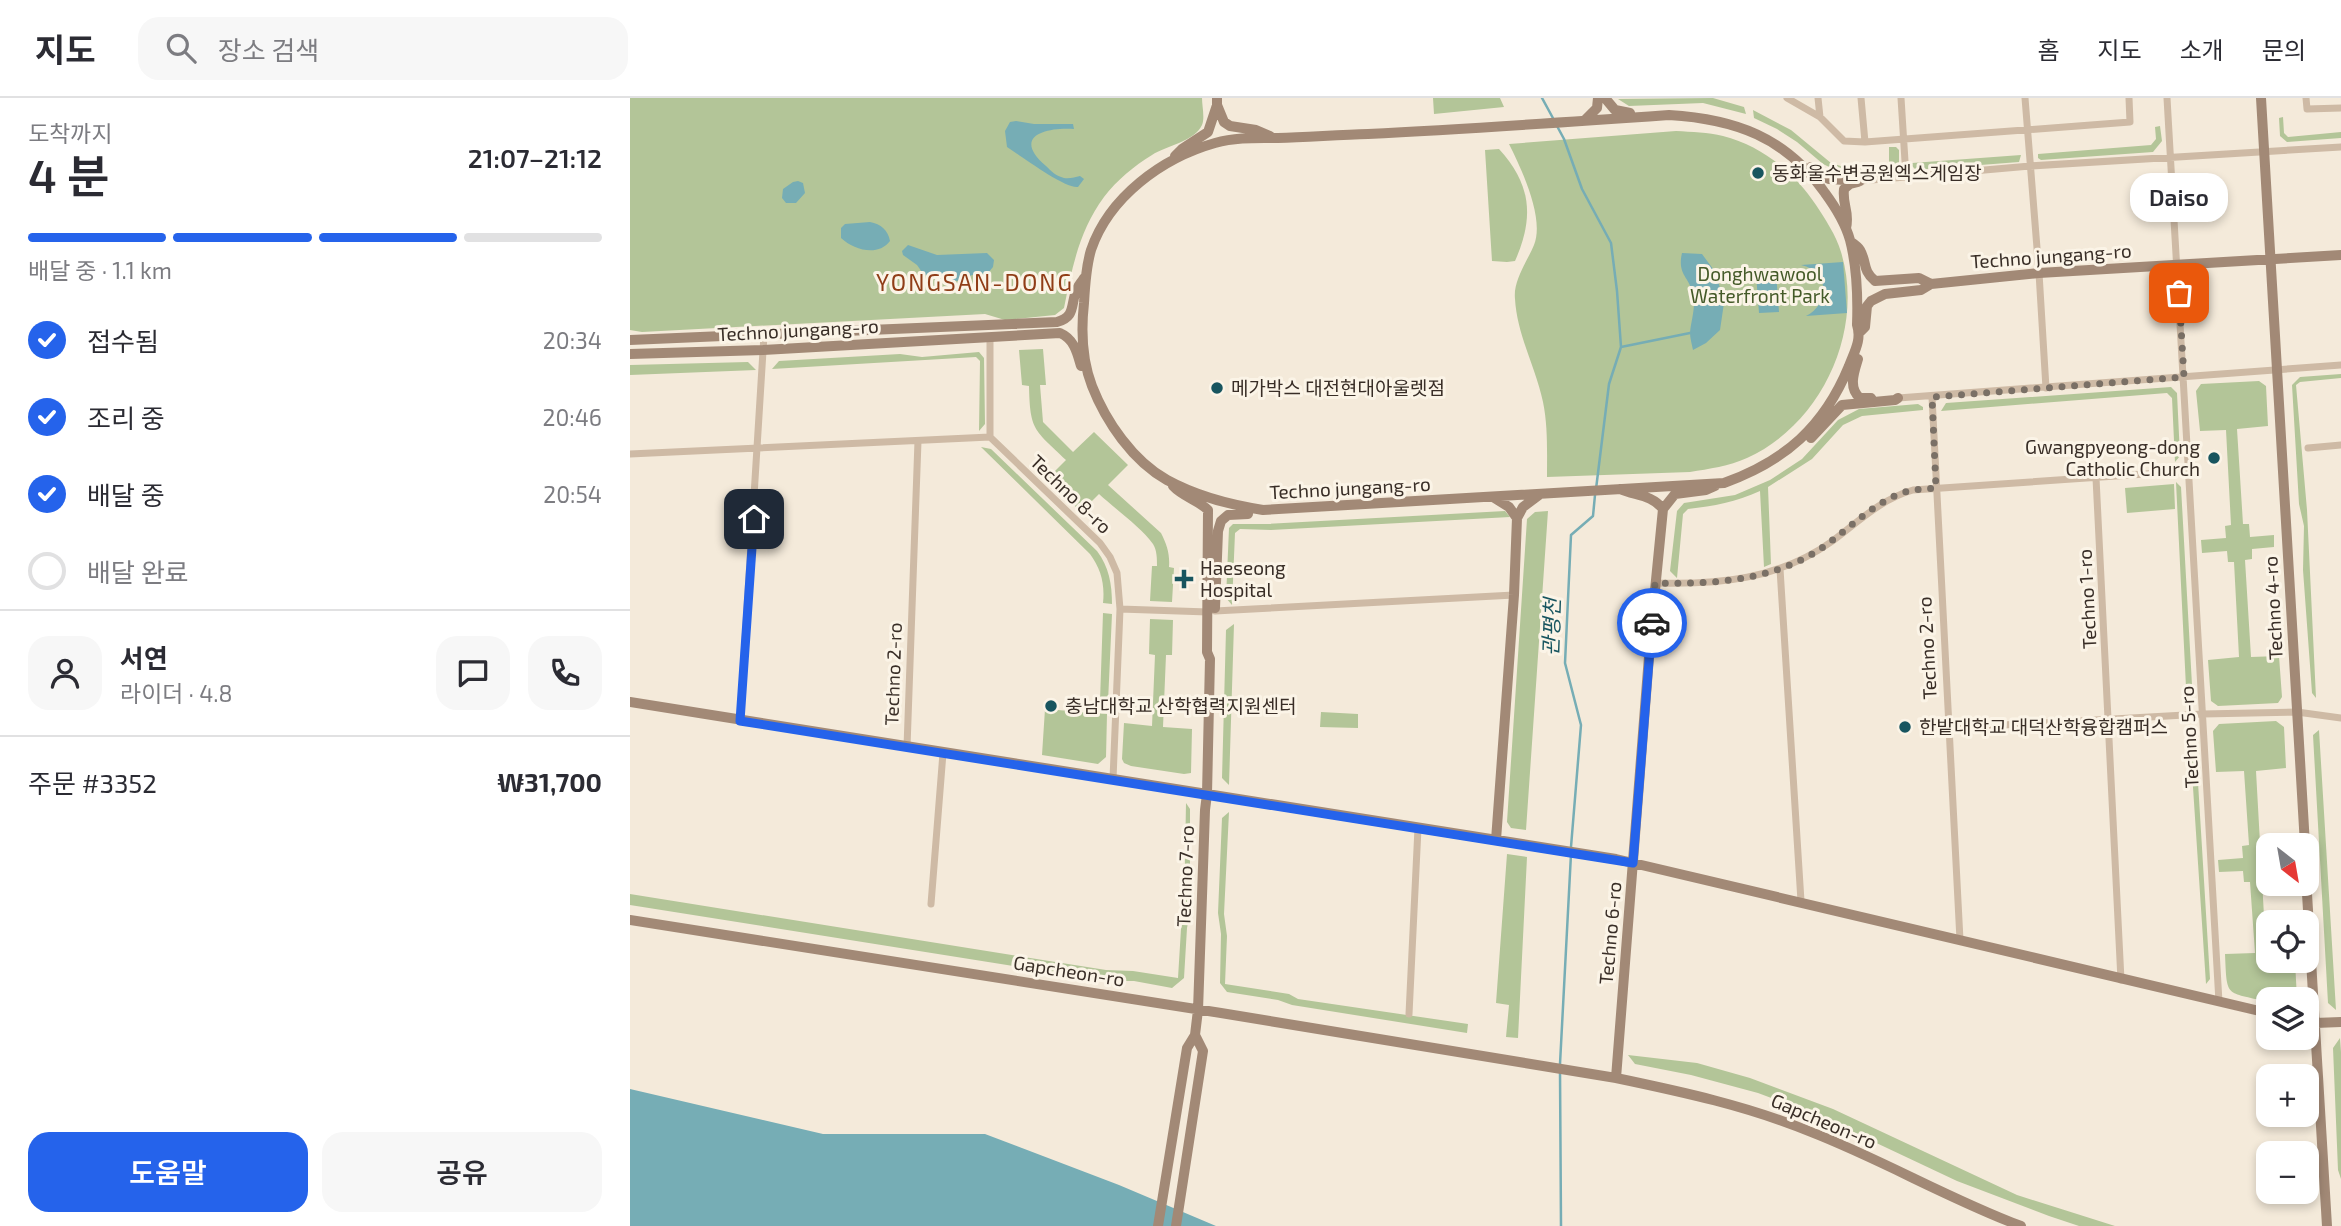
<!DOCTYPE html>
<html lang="ko">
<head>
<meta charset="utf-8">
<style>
  body { margin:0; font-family:"Exo 2","Noto Sans KR",sans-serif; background:#f7f7f7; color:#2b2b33; height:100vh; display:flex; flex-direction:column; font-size:26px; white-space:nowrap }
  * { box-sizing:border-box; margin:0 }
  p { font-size:23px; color:#7c7c81 }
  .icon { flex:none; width:38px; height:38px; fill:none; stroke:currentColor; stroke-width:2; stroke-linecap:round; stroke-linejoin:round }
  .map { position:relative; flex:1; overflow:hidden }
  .drawer { display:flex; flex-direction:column; background:#fff; width:630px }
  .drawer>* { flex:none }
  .needle { width:46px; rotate:149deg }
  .controls { position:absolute; left:1626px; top:735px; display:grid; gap:14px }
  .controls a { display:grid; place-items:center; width:63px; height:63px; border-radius:14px; background:#fff; box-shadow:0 4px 10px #0003; font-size:35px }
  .pin { position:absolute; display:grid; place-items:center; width:60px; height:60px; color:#fff; margin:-30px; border-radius:14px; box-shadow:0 4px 10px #0006 }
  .courier { position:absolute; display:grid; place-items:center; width:70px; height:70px; margin:-35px; border:5px solid #2563eb; border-radius:50%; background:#fff; color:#222; box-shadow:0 2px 9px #0007 }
  .bubble { position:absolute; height:49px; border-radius:21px; background:#fff; box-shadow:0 4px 10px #0003; font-size:23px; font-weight:600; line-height:49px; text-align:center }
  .headline em { font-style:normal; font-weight:600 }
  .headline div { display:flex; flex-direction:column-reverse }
  .headline { display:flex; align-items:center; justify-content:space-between; height:119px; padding:0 28px }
  h1 { font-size:46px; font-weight:600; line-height:52px }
  .bar { display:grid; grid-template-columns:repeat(4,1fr); gap:10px 7px; align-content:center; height:84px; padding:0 28px }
  .bar i { height:9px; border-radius:5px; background:#e1e1e2 }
  .bar .current { background:#2563eb }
  .bar p { grid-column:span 4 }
  .line { display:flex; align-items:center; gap:18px; padding:0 28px; border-top:2px solid #e1e1e2 }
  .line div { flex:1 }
  .round { display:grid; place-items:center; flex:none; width:74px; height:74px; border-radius:21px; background:#f7f7f7 }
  ol { padding:0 28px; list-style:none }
  li { display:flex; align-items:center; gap:21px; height:77px }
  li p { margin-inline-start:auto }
  li .icon { padding:7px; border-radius:50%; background:#2563eb; color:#fff; stroke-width:4 }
  li:last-child { color:#7c7c81 }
  li i { width:38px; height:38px; border:4px solid #e1e1e2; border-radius:50% }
  .cta { display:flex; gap:14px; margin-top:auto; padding:14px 28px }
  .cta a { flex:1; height:80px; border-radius:21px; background:#2563eb; color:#fff; font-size:28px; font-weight:600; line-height:80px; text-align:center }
  .cta a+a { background:#f7f7f7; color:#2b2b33 }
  header { display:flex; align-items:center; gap:42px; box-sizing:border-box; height:98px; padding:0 35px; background:#fff; border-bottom:2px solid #e1e1e2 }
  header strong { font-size:33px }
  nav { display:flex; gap:38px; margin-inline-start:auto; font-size:24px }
  .search { width:490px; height:63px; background:#f7f7f7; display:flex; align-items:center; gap:18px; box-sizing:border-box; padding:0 24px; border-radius:21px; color:#7c7c81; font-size:26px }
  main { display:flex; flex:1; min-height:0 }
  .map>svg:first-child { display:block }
  .green { fill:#b3c598 }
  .water { fill:#76adb5 }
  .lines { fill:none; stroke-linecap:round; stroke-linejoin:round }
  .stream { stroke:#76adb5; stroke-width:2.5 }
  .street { stroke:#cebaa5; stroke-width:7 }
  .secondary { stroke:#a28976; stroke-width:10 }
  .done { stroke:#7a7066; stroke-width:7; stroke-dasharray:0 12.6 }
  .route { stroke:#2563eb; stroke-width:9 }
  .poi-dot { fill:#18555f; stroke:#fbf4e7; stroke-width:2.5 }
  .labels { text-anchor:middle; stroke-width:6; stroke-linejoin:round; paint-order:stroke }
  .poi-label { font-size:19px; fill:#392e27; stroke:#fbf4e7; text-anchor:start }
  .street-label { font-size:19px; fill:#392e27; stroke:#fbf4e7 }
  .park-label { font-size:19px; fill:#445a28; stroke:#fbf4e7 }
  .water-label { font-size:21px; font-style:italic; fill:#18555f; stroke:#fbf4e7 }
  .quarter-label { font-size:23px; letter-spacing:2px; fill:#903d17; stroke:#fbf4e7 }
</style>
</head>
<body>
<header>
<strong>지도</strong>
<div class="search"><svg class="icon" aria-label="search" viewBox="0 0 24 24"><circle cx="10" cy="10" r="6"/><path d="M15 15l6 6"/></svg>장소 검색</div>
<nav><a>홈</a><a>지도</a><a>소개</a><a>문의</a></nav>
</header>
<main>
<section class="drawer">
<div class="headline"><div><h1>4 분</h1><p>도착까지</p></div><em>21:07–21:12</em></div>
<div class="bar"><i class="current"></i><i class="current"></i><i class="current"></i><i></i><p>배달 중 · 1.1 km</p></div>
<ol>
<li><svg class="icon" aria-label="check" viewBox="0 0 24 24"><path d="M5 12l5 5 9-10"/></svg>접수됨<p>20:34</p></li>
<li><svg class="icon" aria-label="check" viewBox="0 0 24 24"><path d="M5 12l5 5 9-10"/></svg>조리 중<p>20:46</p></li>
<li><svg class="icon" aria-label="check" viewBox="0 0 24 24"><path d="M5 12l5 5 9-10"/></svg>배달 중<p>20:54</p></li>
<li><i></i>배달 완료</li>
</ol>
<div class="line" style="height:126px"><a class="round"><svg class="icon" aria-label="person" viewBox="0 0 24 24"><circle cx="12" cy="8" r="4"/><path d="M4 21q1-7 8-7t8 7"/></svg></a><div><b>서연</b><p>라이더 · 4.8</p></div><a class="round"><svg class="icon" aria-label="chat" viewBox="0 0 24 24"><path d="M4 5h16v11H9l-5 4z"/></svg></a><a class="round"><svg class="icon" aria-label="phone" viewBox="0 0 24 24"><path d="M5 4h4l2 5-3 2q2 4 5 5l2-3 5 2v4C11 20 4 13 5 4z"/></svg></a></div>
<div class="line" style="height:91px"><div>주문 #3352</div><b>₩31,700</b></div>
<div class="cta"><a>도움말</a><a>공유</a></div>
</section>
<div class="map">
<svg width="1711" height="1128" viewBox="0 0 1711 1128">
  <rect width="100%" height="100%" fill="#f4eada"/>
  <!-- green -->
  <path class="green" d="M0,0H572C572,8 575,20 572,27C565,43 536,48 522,57C504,68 487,82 474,99C449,133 442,170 434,210L425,217L375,222L355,216L12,234L0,232Z
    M803,0H870L874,9L804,16Z
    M1083,0L1114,9L1116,16L1073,5L999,8L988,1Z
    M1123,12L1161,32L1201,65L1217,70L1259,67V49H1266L1269,52V71L1266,74L1214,76L1193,66L1167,44L1147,31L1124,20Z
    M1653,19L1654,35L1658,39L1711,34V40L1657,44L1650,38L1649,20Z
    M1530,28L1532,43L1523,54L1411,62L1408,60V56L1521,47L1526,41L1525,29Z
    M1046,33C1062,34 1078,34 1093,38C1132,48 1164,74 1186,107C1195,121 1206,137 1211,154C1235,232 1192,326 1117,360C1099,368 1079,371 1060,374L917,379C917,354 918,328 913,304C906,270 887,237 885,201C883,182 897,164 904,147C915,120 891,70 879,46Z
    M869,51C902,87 904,120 885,163L877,164L862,163L855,52Z
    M1391,57L1389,64L1286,72L1282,68V65Z
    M413,251L416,287H410L413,324L443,354L464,334L498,367L478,387L531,435C537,447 540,456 539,469L544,470L542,504L520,503L522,468H527C527,461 527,452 523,446C512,430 484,410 469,396L451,414L417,381L436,362C404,331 400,333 399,288L392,287L389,252Z
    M349,254L354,260L355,326L349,333L350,263L346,259L142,271L149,263L270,256L292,259Z
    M118,264L126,272L0,277V267Z
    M1711,276V280L1670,284L1666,287L1677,412L1686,600L1682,595L1673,472L1674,428L1669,406L1662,287L1670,279Z
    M1629,283L1636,288L1638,328L1607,331L1613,426H1619L1620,439L1644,437V449L1622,451V461L1615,462L1621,559L1649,558L1652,599L1648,605L1588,608L1581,603L1578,562L1609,559L1604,464H1598L1597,453L1572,455L1571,442L1596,440L1595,428L1601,427L1596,332L1570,333L1566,293L1571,286Z
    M1541,289L1547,295L1550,358L1545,364L1542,300L1537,295L1311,313L1316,305Z
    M1288,306L1293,309V312L1232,318L1213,327L1182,361L1138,389L1141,466L1134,469L1130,393C1106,404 1084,408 1058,411L1053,416L1047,480L1040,473L1047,413L1054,405L1105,397L1140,382L1172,361L1208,322L1229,311Z
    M351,349L361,351L467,453C479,469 482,486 482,506L473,505C475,486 471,471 460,456Z
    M1546,384L1551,389L1563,605L1557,610Z
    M1544,386L1545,411L1497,415L1495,390Z
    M875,413L880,419L641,432L610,431L605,435L602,507L596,500L599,430L603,426H637Z
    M918,413L896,732L881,730L877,724L897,421L905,414Z
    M473,515L482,516L478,604L470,603Z
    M520,521L543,522L542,557H536L533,629L562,631L561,675L554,676L501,668L494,665L492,661L494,625L522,628L525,557L519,556Z
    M604,526L599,687L592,680L596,532Z
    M415,611L477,616L476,659L468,666L412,657Z
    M691,614L728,616V630L690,629Z
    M1646,623L1654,629L1656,670L1626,673L1630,745H1636L1638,781L1632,782L1636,854L1638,855V863H1665L1667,901H1638V904C1595,893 1597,901 1595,856L1625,855L1620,784H1614L1613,773L1589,774L1588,762L1613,760L1612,748L1619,747L1614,673L1586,674L1583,633L1589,626Z
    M1559,629L1565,635L1580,881L1576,886Z
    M1689,632L1706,912L1698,905L1683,637Z
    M556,705L560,711V815L557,830L554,880L542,890L504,883H477L0,807V796L476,872L503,873L548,880L551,831L554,815Z
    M599,714L594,816L597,838L595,886L659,896L668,901L838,926L837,935L662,907L648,902L597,894L590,885L591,836L588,815L592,720Z
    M877,756L897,759L888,940L876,939L879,907L866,905Z
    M1710,940L1711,954V1081L1708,1072L1703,950Z
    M998,957L1067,965L1120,980L1203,1011L1387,1097L1485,1128H1449L1419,1118L1327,1083L1187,1017L1128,995L1061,977L1005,966Z"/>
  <!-- water -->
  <path class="water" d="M386,23L404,26H443L444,31C416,29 381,38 416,68C421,73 426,78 434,80C440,81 445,79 450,78L454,81L448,89C435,91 391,58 377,49L375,33L380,24Z
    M168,83L173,85L175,95L166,105H156L152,100L153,91L163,84Z
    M240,124C251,126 258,132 260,143C248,159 224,152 211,140V130L215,126Z
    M278,147L307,157L357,155L364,162L363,169L358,175L342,177L330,183L316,182L308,176L294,177L287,167L273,157L272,153Z
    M1052,155L1072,156L1086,175L1094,205L1090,232L1076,245L1063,252C1062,247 1060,240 1060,235C1061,222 1066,210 1063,196C1059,178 1047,177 1052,155Z
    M1213,164L1217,215L1176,218C1200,206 1200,173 1171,167Z
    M1146,174L1149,214L1129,215L1126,176Z
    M0,991L193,1036H355L489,1087L586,1128H0Z"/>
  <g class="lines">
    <!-- stream -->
    <path class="stream" d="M912,0L924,22
      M927,28L934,41L952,91L981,145L987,193L991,249L979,286L966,391
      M991,249L1060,235
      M941,749L951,627L935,565L941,437L963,418L965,397
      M930,966L941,756
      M930,973L931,1128"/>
    <!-- street -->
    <path class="street" d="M1157,0L1190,19L1214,43L1235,44L1500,24L1499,0
      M1188,0L1190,19
      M1231,0L1235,44
      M1271,0L1276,79
      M1395,0L1409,175L1416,290
      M1537,0L1589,904
      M1676,0L1677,11L1711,10
      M1230,83L1400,68L1711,49
      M360,239V339
      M1302,299L1330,842
      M1268,300L1711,267
      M1678,350L1711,347
      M0,356L360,339L470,445L480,459L487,475L490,511L483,681
      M1466,380L1491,882
      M1150,471L1171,803
      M1025,485C1088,487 1149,481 1201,444C1228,424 1251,401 1283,392L1559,373
      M490,511L578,514
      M585,513L884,497
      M110,623L134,237
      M1319,630L1573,616L1667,614L1711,620
      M277,649L288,343
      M301,806L313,655
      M779,916L788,730"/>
    <!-- secondary -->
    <path class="secondary" d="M975,0L985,12L1000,15
      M1631,0L1675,747
      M587,7L594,24L600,28L626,32L640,38
      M1039,17C1105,21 1156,39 1195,95C1206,110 1215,124 1220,142C1227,169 1228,199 1227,227C1232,242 1224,254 1219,268C1194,329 1155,363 1094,385L633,412C601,407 566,398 537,382C503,363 476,324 462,288C452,262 451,232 454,205C455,187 456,169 461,152C479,99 532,60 585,45C606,39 626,40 648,40C678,39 708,37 738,36C838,31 939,24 1039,17Z
      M955,22L967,10L968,0
      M545,58L552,51L578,34L587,7V0
      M1181,69L1199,81L1230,83
      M1216,130C1220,113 1212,108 1214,91L1220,86L1228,84
      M1221,144C1224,146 1228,149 1230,152C1237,164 1232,172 1245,183L1289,180L1301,186
      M1229,235L1235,229L1237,208L1241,203L1255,196L1291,192L1301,186L1409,175L1711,157
      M0,242L427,224C444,219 441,210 445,196C446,190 451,185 454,180
      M0,256L133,252L430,235C444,241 447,254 451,268
      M1228,261C1224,274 1218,290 1230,300H1241
      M1181,340L1212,307L1265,302L1268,300
      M990,391C1005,398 1021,396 1033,411
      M863,399L879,409L887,420
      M1033,411L1045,396L1076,392L1085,388
      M585,510L588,433L591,423L598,417L618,416
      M0,604L986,761L1638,915
      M866,742L884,497L887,420L893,409L909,397
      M1676,779L1697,1128
      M0,822L591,915L986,980C1053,994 1118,1008 1181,1034C1253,1062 1319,1101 1391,1128
      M1676,923L1685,925L1711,924
      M986,980L1021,533L1033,411
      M528,1128L557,950L565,937L568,912L575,712L577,696L580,561L577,554L578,412C568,402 553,399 543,388
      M546,1128L573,953L565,937"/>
  </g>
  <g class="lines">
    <!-- done -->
    <path class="done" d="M1022,525L1025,485C1077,486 1130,484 1177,459C1209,442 1235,410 1269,396C1281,391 1293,391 1306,390L1302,299L1554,279L1549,195"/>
    <!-- route -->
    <path class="route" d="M124,421L110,623L1003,765L1022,525"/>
  </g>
  <!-- markers -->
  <g class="poi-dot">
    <circle cx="1128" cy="75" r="7"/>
    <circle cx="587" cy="290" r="7"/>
    <circle cx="1584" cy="360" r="7"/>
    <path d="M550.5 470.5h7v7h7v7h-7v7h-7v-7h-7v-7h7z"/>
    <circle cx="421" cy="608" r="7"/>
    <circle cx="1275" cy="629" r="7"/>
  </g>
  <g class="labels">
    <!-- poi labels -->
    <g class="poi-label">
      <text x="1142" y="82">동화울수변공원엑스게임장</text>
      <text x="601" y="297">메가박스 대전현대아울렛점</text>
      <text x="1570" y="356" text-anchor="end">Gwangpyeong-dong<tspan x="1570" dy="22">Catholic Church</tspan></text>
      <text x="570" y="477">Haeseong<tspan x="570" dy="22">Hospital</tspan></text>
      <text x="435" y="615">충남대학교 산학협력지원센터</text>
      <text x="1289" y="636">한밭대학교 대덕산학융합캠퍼스</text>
    </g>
    <!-- street labels -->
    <g class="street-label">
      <text transform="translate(1421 158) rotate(-4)" y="7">Techno jungang-ro</text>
      <text transform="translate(168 232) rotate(-3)" y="7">Techno jungang-ro</text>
      <text transform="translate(720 390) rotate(-3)" y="7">Techno jungang-ro</text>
      <text transform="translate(441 396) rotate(44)" y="7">Techno 8-ro</text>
      <text transform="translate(1457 501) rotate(-93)" y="7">Techno 1-ro</text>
      <text transform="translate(1643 510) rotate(-93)" y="7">Techno 4-ro</text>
      <text transform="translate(1297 550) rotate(-93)" y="7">Techno 2-ro</text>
      <text transform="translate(263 576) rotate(-88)" y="7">Techno 2-ro</text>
      <text transform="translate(1559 639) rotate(-93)" y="7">Techno 5-ro</text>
      <text transform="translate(555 778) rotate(-88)" y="7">Techno 7-ro</text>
      <text transform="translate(980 835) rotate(-85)" y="7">Techno 6-ro</text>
      <text transform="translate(439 873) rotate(9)" y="7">Gapcheon-ro</text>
      <text transform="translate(1194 1023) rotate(23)" y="7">Gapcheon-ro</text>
    </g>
    <!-- park labels -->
    <g class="park-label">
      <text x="1130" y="183">Donghwawool<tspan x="1130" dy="22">Waterfront Park</tspan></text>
    </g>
    <!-- water labels -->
    <g class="water-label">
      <text transform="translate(922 529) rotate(-88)" y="7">관평천</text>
    </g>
    <!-- quarter labels -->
    <g class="quarter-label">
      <text x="345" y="193">YONGSAN-DONG</text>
    </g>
  </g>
</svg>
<div class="controls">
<a><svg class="needle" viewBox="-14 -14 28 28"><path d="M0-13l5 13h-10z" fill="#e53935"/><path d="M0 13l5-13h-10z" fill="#7c7c81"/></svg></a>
<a><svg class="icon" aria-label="locate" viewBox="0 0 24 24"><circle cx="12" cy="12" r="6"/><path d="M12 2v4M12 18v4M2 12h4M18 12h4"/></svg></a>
<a><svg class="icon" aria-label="layers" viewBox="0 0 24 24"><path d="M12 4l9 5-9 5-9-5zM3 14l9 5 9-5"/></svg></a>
<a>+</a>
<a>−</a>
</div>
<div class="pin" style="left:1549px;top:195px;background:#ea580c"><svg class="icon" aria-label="bag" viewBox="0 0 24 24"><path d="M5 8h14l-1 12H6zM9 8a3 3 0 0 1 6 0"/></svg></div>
<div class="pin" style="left:124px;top:421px;background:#1f2937"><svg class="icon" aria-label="home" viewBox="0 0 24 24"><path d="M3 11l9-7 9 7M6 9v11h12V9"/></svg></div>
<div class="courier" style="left:1022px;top:525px"><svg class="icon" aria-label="car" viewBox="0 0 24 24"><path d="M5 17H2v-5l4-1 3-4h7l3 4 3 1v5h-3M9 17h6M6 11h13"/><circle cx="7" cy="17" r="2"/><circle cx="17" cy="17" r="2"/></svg></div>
<div class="bubble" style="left:1500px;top:75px;width:98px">Daiso</div>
</div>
</main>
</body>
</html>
